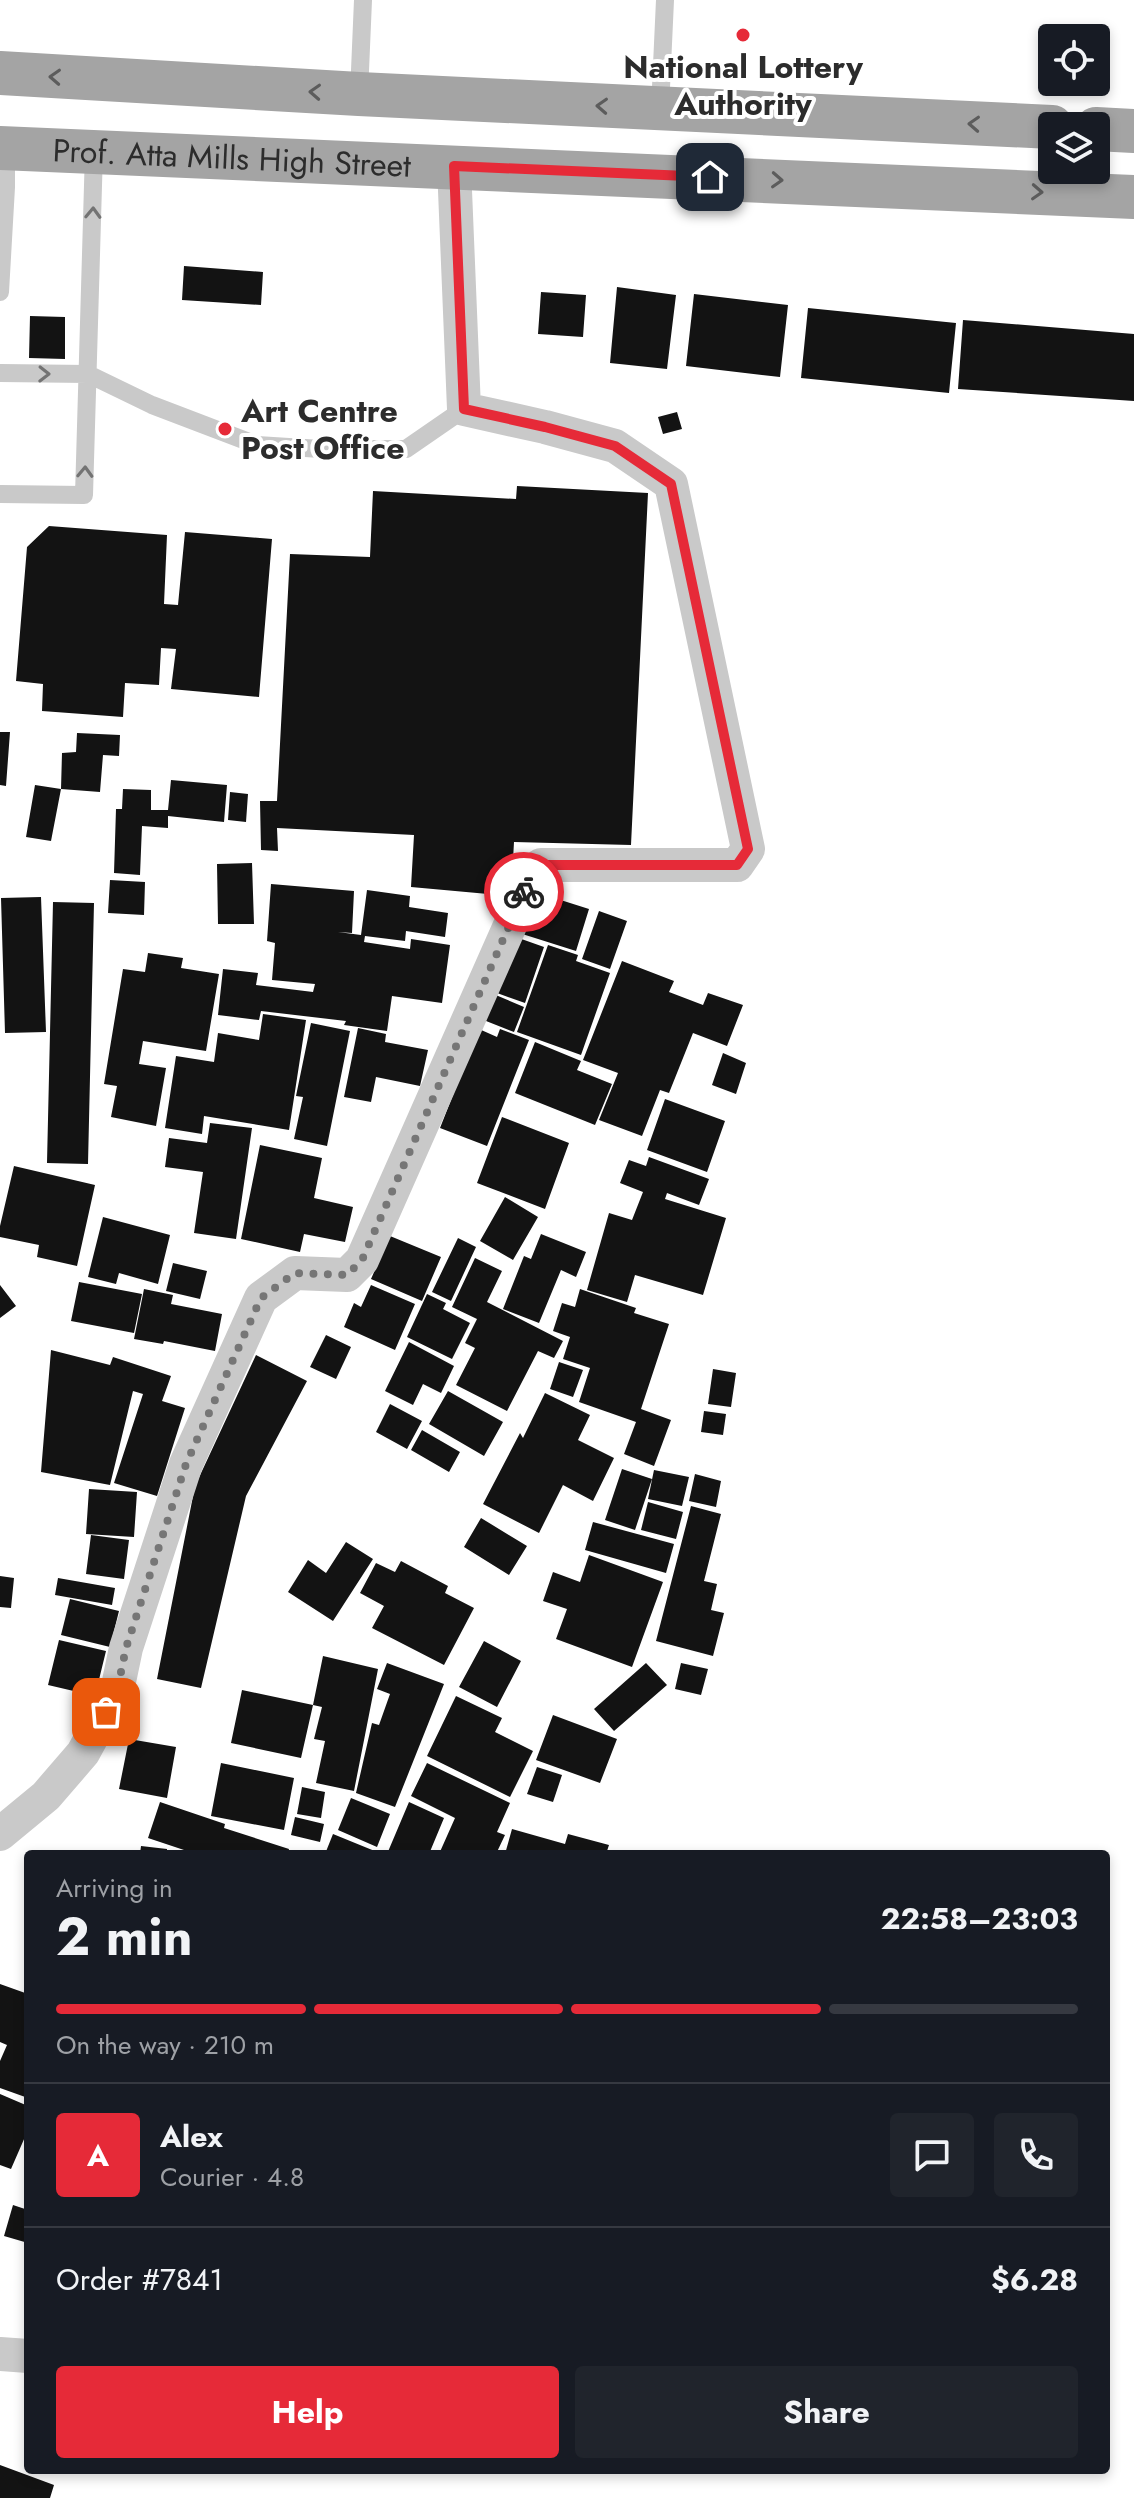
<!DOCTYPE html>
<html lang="en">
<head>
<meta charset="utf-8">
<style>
  body { margin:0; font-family:Jost,sans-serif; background:#20242c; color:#f1f3f6; height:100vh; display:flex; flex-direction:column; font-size:30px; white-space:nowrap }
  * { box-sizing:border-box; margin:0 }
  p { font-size:26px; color:#9ea1a6 }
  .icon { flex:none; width:44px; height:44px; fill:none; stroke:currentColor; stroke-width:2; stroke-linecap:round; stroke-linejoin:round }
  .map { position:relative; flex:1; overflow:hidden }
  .sheet { position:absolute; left:24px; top:1850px; width:1086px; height:624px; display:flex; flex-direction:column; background:#171b24; border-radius:8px; box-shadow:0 4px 12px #0003 }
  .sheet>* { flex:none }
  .controls { position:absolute; left:1038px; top:24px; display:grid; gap:16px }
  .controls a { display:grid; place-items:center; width:72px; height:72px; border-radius:8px; background:#171b24; box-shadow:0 4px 12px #0003; font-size:40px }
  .pin { position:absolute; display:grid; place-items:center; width:68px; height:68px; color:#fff; margin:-34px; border-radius:16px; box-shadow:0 4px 12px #0006 }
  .courier { position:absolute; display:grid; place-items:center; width:80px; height:80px; margin:-40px; border:6px solid #e62a38; border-radius:50%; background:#fff; color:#222; box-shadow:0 2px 10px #0007 }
  .summary em { font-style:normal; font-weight:700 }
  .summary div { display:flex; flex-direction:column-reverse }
  .summary { display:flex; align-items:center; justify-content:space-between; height:136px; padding:0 32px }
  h1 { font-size:52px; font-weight:700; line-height:60px }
  .bar { display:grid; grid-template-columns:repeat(4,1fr); gap:12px 8px; align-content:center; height:96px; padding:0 32px }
  .bar i { height:10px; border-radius:6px; background:#363941 }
  .bar .selected { background:#e62a38 }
  .bar p { grid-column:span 4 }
  .line { display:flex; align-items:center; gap:20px; padding:0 32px; border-top:2px solid #363941 }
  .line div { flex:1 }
  .round { display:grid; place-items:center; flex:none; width:84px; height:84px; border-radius:8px; background:#20242c }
  .primary-button { display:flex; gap:16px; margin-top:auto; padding:16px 32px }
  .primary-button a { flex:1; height:92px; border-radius:8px; background:#e62a38; color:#fff; font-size:32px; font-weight:700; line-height:92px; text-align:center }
  .primary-button a+a { background:#20242c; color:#f1f3f6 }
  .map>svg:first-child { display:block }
  .building { fill:#131313 }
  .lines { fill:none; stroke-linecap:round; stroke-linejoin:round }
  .lane { stroke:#c9c9c9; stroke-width:18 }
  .street { stroke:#c9c9c9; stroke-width:34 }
  .primary { stroke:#a4a4a4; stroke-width:44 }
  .oneway { stroke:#5c5c5c }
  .oneway2 { stroke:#737373 }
  .done { stroke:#767676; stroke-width:8; stroke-dasharray:0 14.4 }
  .route { stroke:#e62a38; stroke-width:10 }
  .poi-dot { fill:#e62a38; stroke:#fff; stroke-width:3 }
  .labels { text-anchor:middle; stroke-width:8; stroke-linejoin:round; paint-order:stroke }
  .poi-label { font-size:32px; font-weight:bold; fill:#2c2c2c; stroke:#fff }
  .street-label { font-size:32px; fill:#2c2c2c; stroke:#fff }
</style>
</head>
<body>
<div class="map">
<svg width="1134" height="2498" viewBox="0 0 1134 2498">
  <rect width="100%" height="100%" fill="#fff"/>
  <!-- building -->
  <path class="building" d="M184,266L263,272L261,305L182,300Z
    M617,287L676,295L667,369L610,363Z
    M541,292L586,295L583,337L538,334Z
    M694,294L788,305L780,377L686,366Z
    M808,308L956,323L949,393L801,378Z
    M30,316L65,317V359L29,358Z
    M963,320L1134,334V401L958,389Z
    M677,412L682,429L663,434L658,417Z
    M517,486L648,493L631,845L514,842L511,896L411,887L414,835L277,828L278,851L261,850L260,801H277L290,554L370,557L373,491L516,499Z
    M49,526L167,535L164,604L178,605L185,532L272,539L259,697L171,689L176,649L161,648L159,685L125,683L123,717L42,711L43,684L16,681L27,547Z
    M0,732H10L6,786L0,785Z
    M77,733L120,735L119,756L103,755L100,792L61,789L51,841L26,837L35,785L61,789L62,753L76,752Z
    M171,780L227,785L224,822L168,816V828L142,826L140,875L114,873L116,809H122L123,789L151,790V810H168Z
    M230,792L248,794L246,822L228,820Z
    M252,863L254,924H218L217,864Z
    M110,880L145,882L144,915L108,913Z
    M271,884L354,891L352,933L338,932L361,935L367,890L410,896L409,907L448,913L445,937L406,931L405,941L365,936L364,942L410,949L411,939L450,945L442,1003L392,996L387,1031L344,1025L346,1021L261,1011L259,1020L218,1015L223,969L258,973L256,985L313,992L315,984L272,980L275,943L267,941Z
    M548,896L589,909L576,951L516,932L526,904L543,911Z
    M41,897L46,1032L5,1033L1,898Z
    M53,902L94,903L88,1164L47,1163Z
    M599,911L627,921L610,969L582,959Z
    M513,936L544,947L525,1003L497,993Z
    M548,945L578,955L576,961L610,973L581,1055L517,1032Z
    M148,953L183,958L181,968L219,974L206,1051L143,1041L139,1064L166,1068L156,1126L111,1117L117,1086L104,1084L123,969L145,972Z
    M622,961L674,981L669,992L703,1005L708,993L743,1005L727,1046L693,1033L669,1093L660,1090L642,1136L599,1120L618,1073L583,1060Z
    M491,993L524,1007L514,1032L481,1019Z
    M263,1014L306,1020L289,1130L204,1116L202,1134L165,1128L176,1056L214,1062L218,1033L259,1040Z
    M311,1023L350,1031L327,1146L294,1139L303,1097L296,1096Z
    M358,1028L386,1034L385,1042L428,1050L420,1086L376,1077L371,1102L344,1097Z
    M479,1029L497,1037L500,1029L529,1040L487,1146L440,1128Z
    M535,1042L581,1061L577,1070L612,1084L595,1125L515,1093Z
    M723,1053L746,1063L736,1094L712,1085Z
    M665,1099L725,1121L707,1172L647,1150Z
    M502,1117L569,1143L545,1209L477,1183Z
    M210,1123L252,1128L236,1239L194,1233L203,1172L165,1167L169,1138L207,1143Z
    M260,1145L322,1158L314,1198L353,1207L345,1242L304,1234L300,1252L241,1239Z
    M649,1157L709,1179L699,1205L667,1193L665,1199L726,1218L703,1295L635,1275L627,1302L587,1290L609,1213L632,1220L643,1192L620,1183L629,1160L646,1166Z
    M14,1166L95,1185L77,1266L37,1257L39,1245L0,1237V1226Z
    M505,1197L538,1217L513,1260L480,1241Z
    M103,1217L170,1235L158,1284L119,1273L116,1284L88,1277Z
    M541,1234L586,1252L576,1277L561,1270L539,1323L503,1309L524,1256L531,1259Z
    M390,1236L441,1257L422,1301L371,1279Z
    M458,1238L476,1247L451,1301L432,1292Z
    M475,1258L502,1271L487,1302L563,1341L554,1358L538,1351L507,1411L456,1385L475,1348L465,1343L477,1319L452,1307Z
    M173,1263L207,1271L200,1299L166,1291Z
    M79,1282L142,1294L134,1333L71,1321Z
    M0,1285L16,1306L0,1318Z
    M371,1285L415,1304L395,1350L344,1327L354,1303L361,1307Z
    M144,1289L173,1295L171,1304L222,1314L215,1351L164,1341L163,1344L134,1339Z
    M580,1289L636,1308L634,1313L669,1324L641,1409L671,1420L654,1466L624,1454L636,1422L579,1402L590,1368L563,1359L570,1337L553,1331L562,1303L575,1307Z
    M427,1294L446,1303L443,1309L470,1323L452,1359L407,1337Z
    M326,1335L351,1347L336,1379L310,1367Z
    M409,1342L454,1366L441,1393L423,1384L413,1405L385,1391Z
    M51,1350L110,1365L113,1357L171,1376L162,1401L185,1408L157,1496L114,1483L143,1394L133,1391L110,1485L41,1472Z
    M256,1355L307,1381L246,1496L201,1688L157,1679L195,1486Z
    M559,1362L583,1370L573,1397L550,1389Z
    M713,1369L736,1373L731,1407L708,1404Z
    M448,1391L503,1422L484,1456L429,1424Z
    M545,1393L590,1415L578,1440L614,1458L593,1501L563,1485L539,1533L483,1504L520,1433L523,1438Z
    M390,1404L422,1421L407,1449L376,1432Z
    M704,1411L726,1414L723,1435L701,1432Z
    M422,1430L460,1452L449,1472L411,1450Z
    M622,1469L652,1479L635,1530L605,1520Z
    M654,1470L689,1477L682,1506L648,1499Z
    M695,1474L721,1481L716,1507L689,1501Z
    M89,1489L137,1492L134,1537L86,1534Z
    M648,1502L683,1512L676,1539L641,1530Z
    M691,1506L721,1514L704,1581L717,1584L711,1610L724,1613L713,1656L656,1641Z
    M481,1518L527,1546L509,1575L464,1547Z
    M593,1522L674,1544L666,1573L585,1550Z
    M91,1535L129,1540L124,1579L86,1574Z
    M346,1542L373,1559L333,1621L288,1592L308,1560L326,1573Z
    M589,1555L663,1582L632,1667L556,1639L567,1609L543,1601L553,1572L580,1582Z
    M401,1561L448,1586L445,1593L474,1608L444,1665L372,1628L384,1606L360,1593L376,1563L395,1572Z
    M0,1576L14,1578L11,1608L0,1607Z
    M58,1578L115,1588L112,1605L55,1595Z
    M70,1599L119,1611L110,1647L61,1635Z
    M59,1640L106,1651L95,1696L48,1685Z
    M484,1641L521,1661L497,1707L459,1687Z
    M323,1656L378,1669L354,1791L316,1783L325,1741L314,1739L322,1707L313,1705L301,1758L231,1743L242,1690L313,1705Z
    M387,1663L444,1684L395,1807L356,1793L372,1723L379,1725L390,1694L377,1689Z
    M646,1663L667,1685L614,1731L594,1709Z
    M681,1663L708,1669L701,1695L675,1689Z
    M456,1696L502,1718L495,1732L533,1751L510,1797L427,1756Z
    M553,1715L617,1739L600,1783L536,1760Z
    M129,1739L176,1747L167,1798L119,1789Z
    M221,1763L294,1778L284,1830L211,1816Z
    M427,1763L510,1803L497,1832L505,1835L496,1854L482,1852L481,1854H439L455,1818L411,1796Z
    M537,1767L562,1775L553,1802L527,1794Z
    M302,1787L325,1792L321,1818L297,1814Z
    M351,1798L390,1814L377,1847L338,1830Z
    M160,1802L225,1824L224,1828L289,1849L288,1854H196L148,1838Z
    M409,1802L444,1818L429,1854H387Z
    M295,1817L324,1824L320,1842L291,1835Z
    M512,1829L565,1844L568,1834L609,1845L606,1854H505Z
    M333,1834L382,1854H325Z
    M141,1846L167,1849V1854H140Z
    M0,1984L28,1994V2098L0,2088V2061L7,2045L0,2042Z
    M0,2094L28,2106V2130L11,2169L0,2165Z
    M13,2205L28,2210V2243L4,2236Z
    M0,2465L54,2485L50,2498H0Z"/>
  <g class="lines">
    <!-- lane -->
    <path class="lane" d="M359,94L363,0
      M660,109L665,0
      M0,292L6,187V148
      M0,373L88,374L152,405L257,445L321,449H406L464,409
      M0,494L84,495L94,151"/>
    <!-- street -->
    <path class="street" d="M0,1834L46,1796L83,1753L117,1691L126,1648L186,1464L261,1298L295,1273L347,1275L362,1260L531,878L541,865H737L748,849L671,484L615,446L545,427L464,409L454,166
      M0,2354L28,2356"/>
    <!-- primary -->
    <g class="primary">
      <path d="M0,73L359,94L1052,127"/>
      <path d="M1096,129L1134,131"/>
      <path id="s1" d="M0,148L1134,197"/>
    </g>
  </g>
  <!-- one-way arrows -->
  <defs><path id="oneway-chevron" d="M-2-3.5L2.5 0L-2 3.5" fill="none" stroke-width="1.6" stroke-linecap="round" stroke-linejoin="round" transform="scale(2)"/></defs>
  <g class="oneway">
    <use href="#oneway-chevron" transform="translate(55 77) rotate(-177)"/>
    <use href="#oneway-chevron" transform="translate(315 92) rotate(-177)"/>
    <use href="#oneway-chevron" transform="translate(602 106) rotate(-177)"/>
    <use href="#oneway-chevron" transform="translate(974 124) rotate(-177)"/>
    <use href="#oneway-chevron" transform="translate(777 180) rotate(3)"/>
    <use href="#oneway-chevron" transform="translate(1037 192) rotate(3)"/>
  </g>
  <g class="oneway2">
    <use href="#oneway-chevron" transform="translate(93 213) rotate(-88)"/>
    <use href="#oneway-chevron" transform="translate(44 374) rotate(1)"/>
    <use href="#oneway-chevron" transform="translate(85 472) rotate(-88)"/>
  </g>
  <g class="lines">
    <!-- done -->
    <path class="done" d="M106,1712L117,1691L126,1648L186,1464L261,1298L295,1273L347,1275L362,1260L524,892"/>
    <!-- route -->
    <path class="route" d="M524,892L531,878L541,865H737L748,849L671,484L615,446L545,427L464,409L454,166L710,177"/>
  </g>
  <!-- markers -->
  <g class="poi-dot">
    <circle cx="743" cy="35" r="8"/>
    <circle cx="225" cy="429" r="8"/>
  </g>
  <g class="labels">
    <!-- poi labels -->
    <g class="poi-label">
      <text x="743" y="78">National Lottery<tspan x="743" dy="37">Authority</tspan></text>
      <text x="241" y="422" text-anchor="start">Art Centre<tspan x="241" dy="37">Post Office</tspan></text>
    </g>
    <!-- street labels -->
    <g class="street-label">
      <text dy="11" stroke="none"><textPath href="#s1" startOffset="232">Prof. Atta Mills High Street</textPath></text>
    </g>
  </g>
</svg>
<div class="controls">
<a><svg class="icon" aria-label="locate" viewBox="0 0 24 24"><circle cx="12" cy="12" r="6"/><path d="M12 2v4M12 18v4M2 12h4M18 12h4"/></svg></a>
<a><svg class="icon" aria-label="layers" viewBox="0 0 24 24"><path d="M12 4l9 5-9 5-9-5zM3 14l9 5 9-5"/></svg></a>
</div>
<div class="pin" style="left:106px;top:1712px;background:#ea580c"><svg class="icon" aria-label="bag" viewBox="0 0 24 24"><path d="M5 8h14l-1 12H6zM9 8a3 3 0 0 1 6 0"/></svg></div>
<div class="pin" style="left:710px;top:177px;background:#1f2937"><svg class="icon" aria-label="home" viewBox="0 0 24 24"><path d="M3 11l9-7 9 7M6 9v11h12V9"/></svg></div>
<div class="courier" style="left:524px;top:892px"><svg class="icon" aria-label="bike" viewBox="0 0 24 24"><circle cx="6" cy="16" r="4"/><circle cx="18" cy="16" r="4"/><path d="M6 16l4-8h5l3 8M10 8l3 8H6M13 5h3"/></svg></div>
<section class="sheet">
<div class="summary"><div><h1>2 min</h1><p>Arriving in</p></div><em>22:58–23:03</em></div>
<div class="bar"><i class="selected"></i><i class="selected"></i><i class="selected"></i><i></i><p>On the way · 210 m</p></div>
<div class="line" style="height:144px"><b class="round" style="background:#e62a38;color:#fff">A</b><div><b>Alex</b><p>Courier · 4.8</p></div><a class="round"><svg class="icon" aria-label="chat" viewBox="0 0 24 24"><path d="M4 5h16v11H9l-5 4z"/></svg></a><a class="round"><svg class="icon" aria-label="phone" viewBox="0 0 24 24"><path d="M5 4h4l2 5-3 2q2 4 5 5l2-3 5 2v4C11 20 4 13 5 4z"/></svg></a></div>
<div class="line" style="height:104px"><div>Order #7841</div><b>$6.28</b></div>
<div class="primary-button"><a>Help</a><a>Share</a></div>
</section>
</div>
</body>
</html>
